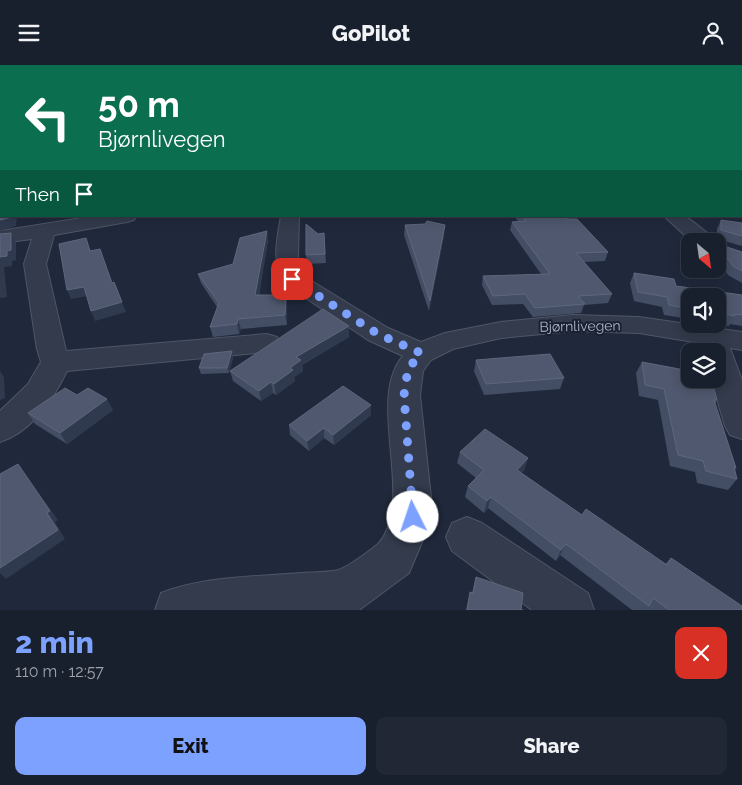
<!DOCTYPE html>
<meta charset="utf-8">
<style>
:root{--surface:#181f2d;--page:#212735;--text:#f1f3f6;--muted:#9fa2aa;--line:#363d49;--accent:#7da1ff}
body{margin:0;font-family:Raleway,sans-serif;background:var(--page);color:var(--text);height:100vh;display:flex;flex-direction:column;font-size:19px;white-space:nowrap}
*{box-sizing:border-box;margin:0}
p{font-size:16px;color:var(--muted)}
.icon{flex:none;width:28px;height:28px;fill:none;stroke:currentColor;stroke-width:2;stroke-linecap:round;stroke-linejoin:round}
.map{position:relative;height:545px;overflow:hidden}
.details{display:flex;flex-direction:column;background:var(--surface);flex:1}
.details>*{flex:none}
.top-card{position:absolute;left:0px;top:0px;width:742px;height:152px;box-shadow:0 2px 12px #0003,0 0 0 1px var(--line);background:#0b6e4f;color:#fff;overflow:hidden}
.needle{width:32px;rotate:151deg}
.fabs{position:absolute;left:681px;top:168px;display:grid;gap:10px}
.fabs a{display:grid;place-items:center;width:45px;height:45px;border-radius:10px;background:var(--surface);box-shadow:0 2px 12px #0003,0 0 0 1px var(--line);font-size:25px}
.pin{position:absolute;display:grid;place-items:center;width:42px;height:42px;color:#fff;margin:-21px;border-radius:10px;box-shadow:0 2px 8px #0006}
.me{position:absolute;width:55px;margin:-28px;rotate:356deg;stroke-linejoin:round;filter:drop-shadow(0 0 4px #0008)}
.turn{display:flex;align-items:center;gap:18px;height:105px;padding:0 15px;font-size:22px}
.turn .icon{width:65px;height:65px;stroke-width:2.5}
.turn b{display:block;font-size:35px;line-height:42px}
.then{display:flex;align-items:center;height:48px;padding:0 15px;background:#0003;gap:10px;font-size:19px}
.round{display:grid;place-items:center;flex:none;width:52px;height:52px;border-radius:10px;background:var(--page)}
.headline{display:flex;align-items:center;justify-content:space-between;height:85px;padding:0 15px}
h1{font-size:30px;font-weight:800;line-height:38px;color:var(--accent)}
.cta{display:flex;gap:10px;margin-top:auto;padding:10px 15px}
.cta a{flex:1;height:58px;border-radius:10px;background:var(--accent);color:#111;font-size:20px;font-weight:800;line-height:58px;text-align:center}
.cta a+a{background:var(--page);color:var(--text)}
header{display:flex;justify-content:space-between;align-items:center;height:65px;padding:0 15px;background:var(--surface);font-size:22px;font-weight:800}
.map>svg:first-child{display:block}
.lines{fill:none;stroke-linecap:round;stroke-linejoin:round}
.minor-casing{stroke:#4e5667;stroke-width:2}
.minor{fill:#333b4c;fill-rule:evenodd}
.wall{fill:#434d64}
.shaded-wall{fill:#303a4f}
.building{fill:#4f586e;stroke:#5e677c}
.route{stroke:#7da1ff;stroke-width:9;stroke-dasharray:0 16.2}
.labels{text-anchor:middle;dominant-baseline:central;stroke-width:4;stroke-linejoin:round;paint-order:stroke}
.street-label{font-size:14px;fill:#aeb6c8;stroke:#192031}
</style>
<header><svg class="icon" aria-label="menu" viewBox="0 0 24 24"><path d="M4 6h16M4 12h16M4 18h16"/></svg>GoPilot<svg class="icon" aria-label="person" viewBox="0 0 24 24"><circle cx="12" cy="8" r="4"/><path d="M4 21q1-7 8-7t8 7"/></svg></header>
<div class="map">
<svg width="742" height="545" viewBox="0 0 742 545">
<rect width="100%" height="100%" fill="#20293c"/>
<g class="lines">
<defs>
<path id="minor" d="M0 97 1 98V108L0 107Z
M741 97 742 98V108L741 107Z
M94 151H136L134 155 127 157 54 170 46 199 66 286 267 269 277 272 281 278 277 284 267 287 67 306C53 335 31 367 0 377V346L28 319 41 297 37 284 24 199 32 174 0 178V166Z
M281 151H299L298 192 302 210 388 263 421 277 445 268 501 257 573 250 639 252 742 267V285L730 283 742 315V374L730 370 725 361 711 314H718V286H703L700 278 639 268 573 266 501 273 453 284 431 295 423 306 420 330 433 451 409 508 359 545H155L161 528C204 511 254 512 300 508 312 507 326 508 338 505 345 504 374 483 379 478 416 434 365 335 403 291L368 275 285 219C271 198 277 174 281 151Z
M664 151C670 151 679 150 684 151 688 152 714 173 716 176H691Z
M467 452 482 458 588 528 594 545H532L452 486 446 472 452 458Z"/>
</defs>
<!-- minor casing -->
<use href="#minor" class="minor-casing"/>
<!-- minor -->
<use href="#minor" class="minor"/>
</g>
<!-- wall -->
<path class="wall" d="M514 151H565L608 187 605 196 584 197 612 229 608 238 584 240 581 248 533 252 523 239 492 240 482 220 483 211 541 209 510 165 512 157 518 156Z
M721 155 742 158V181L721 175V180L742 187V218L728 210 718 195 717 176 718 174 717 173V164Z
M405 160 444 170 429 246 404 170Z
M324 168 326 198 307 199 306 190 318 169Z
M268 175 259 230H286L287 240V260L241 264 239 269 213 272 210 262 217 242 201 218 198 209 233 199Z
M634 208 676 221 742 230V261L730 259 729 261 716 259H718V231H690V254L664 250 662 242 634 236 630 218Z
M349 261V272L302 300 303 306 294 312 295 316 276 330 273 328 261 336 233 316 230 306Z
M232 286 233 292 229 308 201 309 199 303Z
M476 295 564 313 560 324 484 330 474 306Z
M642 297 717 335 715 339 736 403 735 405 737 414 728 425 697 418 695 407 670 401 658 335 639 331 636 308Z
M77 330 113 345 67 379 35 359 28 348Z
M371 350 334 380 324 373 309 386 290 370 289 360Z
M460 387 528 393 524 405 521 408 582 450 665 499 671 493 742 545H632L560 490 556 496 488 443 484 448 465 432 468 421 476 413 457 398Z
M476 512 521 545H523H466L470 527 472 528Z"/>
<!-- shaded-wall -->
<path class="shaded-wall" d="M12 151H17L16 161 0 166V155Z
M445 160 444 170 429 246 430 236Z
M267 166 268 175 257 240 255 230Z
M11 168 16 178V195L12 196V201L4 202 7 232 0 233V192L7 186Z
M114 217 126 247 95 256 91 246Z
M84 222 88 231 71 234 67 225Z
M286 230 287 240V260L285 250Z
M238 254 241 264 239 269 237 259Z
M349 261V272L302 300 303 306 294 312 295 316 276 330 274 319 290 303 296 292Z
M232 286 233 292 229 308 227 303Z
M0 306 4 312 5 333 0 335Z
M271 317 273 328 261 336 259 326Z
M107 334 113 345 67 379 60 368Z
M371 340V350L334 380 333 370Z
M324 363V373L309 386 307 376Z
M528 393 524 405 514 416 517 405Z
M18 399 58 455 55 457 65 474 6 514 0 508V503L47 448Z
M491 432 488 443 484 448 487 436Z
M566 479 560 490 556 496 561 485Z"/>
<!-- building -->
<path class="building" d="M0 142H1V151H12V152L0 155Z
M522 151H565L568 154H577L608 187 576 188 612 229 578 231 585 239 535 243 525 229 493 231 483 211 550 209 512 157 526 156Z
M721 155 742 158V171L721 165Z
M427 156 445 160 430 236 405 160 425 159Z
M306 159 318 169 324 168 325 189 306 190Z
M267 166 255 230H286L285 250 238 254 237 259 210 262 219 238 198 209 233 199 240 173Z
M11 168V185L7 186V191L0 192V169Z
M720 169 721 180 742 187V206L733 201 720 183Z
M86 173 90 186 100 184 112 218 114 217 122 237 91 246 84 222 67 225 59 179Z
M634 208 674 214 676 221 742 230V250L734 249 735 251 718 248V231H690V244L669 240 667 232 638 227Z
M323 244 349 261 296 292 301 295 290 303 293 305 274 319 271 317 259 326 230 306Z
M232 286 227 303H199L204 289Z
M550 289 564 313 486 319 476 295Z
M642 297 690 306V314H711L717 335H714L736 403 734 402 737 414 706 406 703 396 678 390 664 324 645 320Z
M343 321 371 340 333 370 324 363 307 376 289 360Z
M65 323 77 330 88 323 107 334 60 368 28 348Z
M485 364 528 393 517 405 582 450 586 444 667 500 671 493 742 541V545H669L653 533 649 541 566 479 561 485 491 432 487 436 468 421 484 405 460 387Z
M18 399 50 446 47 448 58 465 0 503V409Z
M476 512 523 528 521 545H523H467L470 527 473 528Z"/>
<!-- sky -->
<linearGradient id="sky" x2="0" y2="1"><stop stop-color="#121721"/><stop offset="0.5" stop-color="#3c4961"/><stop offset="1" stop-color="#3c4961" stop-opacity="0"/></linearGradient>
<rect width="742" height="155" fill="url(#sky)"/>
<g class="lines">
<!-- route -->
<path class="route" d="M292 214 378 269 421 288 408 304 404 330 413 452"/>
</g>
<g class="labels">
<!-- street labels -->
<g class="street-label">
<text transform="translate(580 261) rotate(-1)">Bjørnlivegen</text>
</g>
</g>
</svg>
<div class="fabs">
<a><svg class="needle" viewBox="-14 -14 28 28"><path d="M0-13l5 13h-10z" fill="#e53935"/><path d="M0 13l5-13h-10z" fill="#9fa2aa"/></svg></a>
<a><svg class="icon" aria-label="sound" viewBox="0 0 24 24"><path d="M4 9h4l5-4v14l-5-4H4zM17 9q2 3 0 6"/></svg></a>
<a><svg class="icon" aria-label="layers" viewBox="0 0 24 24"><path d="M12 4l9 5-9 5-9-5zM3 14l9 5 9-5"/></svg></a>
</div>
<div class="pin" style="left:292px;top:214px;background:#d93025"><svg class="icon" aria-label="arrive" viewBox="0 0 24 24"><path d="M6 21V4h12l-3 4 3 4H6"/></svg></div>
<svg class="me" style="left:413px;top:452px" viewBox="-20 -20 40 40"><circle r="19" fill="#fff"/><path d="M0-13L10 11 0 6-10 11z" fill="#7da1ff"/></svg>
<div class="top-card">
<div class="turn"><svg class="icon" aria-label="left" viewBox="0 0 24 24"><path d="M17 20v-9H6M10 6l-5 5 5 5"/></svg><div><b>50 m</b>Bjørnlivegen</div></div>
<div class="then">Then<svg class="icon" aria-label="arrive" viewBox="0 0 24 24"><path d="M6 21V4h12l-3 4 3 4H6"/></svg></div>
</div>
</div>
<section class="details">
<div class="headline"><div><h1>2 min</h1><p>110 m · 12:57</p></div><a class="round" style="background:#d93025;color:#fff"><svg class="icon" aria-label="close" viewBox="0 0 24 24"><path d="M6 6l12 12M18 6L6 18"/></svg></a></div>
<div class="cta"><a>Exit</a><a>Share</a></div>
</section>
